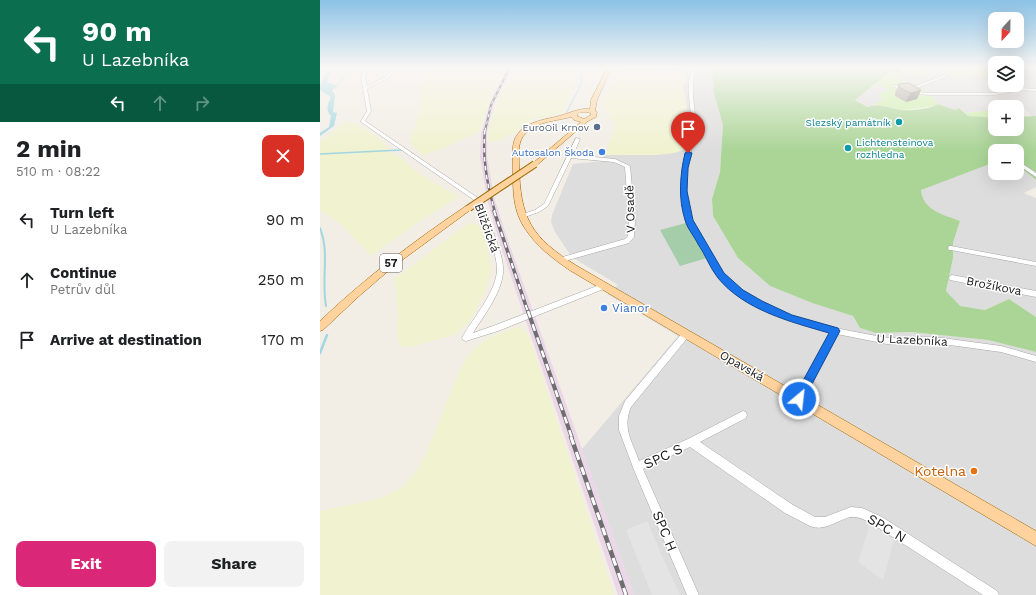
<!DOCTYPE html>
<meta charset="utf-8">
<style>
:root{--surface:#fff;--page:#f2f2f2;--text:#202124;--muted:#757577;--accent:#db2777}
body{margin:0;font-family:"Work Sans",sans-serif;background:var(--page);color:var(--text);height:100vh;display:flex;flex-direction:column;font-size:15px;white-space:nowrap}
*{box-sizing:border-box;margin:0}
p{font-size:13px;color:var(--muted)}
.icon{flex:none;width:22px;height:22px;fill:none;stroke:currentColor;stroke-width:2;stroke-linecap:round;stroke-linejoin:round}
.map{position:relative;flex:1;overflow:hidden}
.drawer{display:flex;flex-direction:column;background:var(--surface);width:320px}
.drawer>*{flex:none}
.banner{background:#0b6e4f;color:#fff;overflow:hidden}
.needle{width:26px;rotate:202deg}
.tools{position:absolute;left:668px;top:12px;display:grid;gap:8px}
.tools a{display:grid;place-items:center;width:36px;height:36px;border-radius:8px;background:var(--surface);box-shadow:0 4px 16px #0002;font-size:20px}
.pin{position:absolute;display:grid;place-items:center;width:34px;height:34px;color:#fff;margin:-41px -17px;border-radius:50% 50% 50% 0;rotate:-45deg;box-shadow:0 0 4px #0007}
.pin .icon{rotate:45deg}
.me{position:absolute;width:44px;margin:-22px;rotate:28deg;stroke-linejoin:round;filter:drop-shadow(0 0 3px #0008)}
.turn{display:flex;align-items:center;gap:14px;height:84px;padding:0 16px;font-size:18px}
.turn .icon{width:52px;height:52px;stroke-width:2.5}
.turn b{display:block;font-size:28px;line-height:34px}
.lanes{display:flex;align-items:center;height:38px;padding:0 16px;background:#0003;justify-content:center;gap:20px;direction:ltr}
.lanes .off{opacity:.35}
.round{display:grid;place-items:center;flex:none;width:42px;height:42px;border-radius:8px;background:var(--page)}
.headline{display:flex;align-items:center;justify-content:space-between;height:68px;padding:0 16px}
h1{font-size:24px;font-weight:700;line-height:30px}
.button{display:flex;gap:8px;margin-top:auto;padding:8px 16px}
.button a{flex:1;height:46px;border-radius:8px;background:var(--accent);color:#fff;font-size:16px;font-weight:700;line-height:46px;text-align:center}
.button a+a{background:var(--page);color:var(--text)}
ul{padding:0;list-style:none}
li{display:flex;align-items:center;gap:12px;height:60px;padding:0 16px}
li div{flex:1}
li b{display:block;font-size:15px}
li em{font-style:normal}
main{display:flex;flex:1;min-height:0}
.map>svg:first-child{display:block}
.residential{fill:#dedddd}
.industrial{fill:#ebd7e8}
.farmland{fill:#f0f2d0}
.grass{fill:#cdf0a8}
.forest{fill:#abd597}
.cemetery{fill:#a5cdaa}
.parking{fill:#e4e4e4}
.water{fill:#a2d6e3}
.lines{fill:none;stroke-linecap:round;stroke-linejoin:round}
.stream-far3{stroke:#a2d6e3;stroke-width:1}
.stream-far2{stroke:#a2d6e3;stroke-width:1.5}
.stream-far1{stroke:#a2d6e3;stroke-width:2}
.stream{stroke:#a2d6e3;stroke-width:2.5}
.minor-casing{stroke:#a7a7a7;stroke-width:1}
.major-casing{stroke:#9d6500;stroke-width:1}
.minor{fill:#fff;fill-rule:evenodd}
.major{fill:#ffd29e;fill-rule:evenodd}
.rail-far4-casing{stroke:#6e6e6e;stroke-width:2}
.rail-far3-casing{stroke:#6e6e6e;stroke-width:2.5}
.rail-far2-casing{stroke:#6e6e6e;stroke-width:3.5}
.rail-far1-casing{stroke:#6e6e6e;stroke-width:4}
.rail-casing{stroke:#6e6e6e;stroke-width:4.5}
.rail-far4{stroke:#fff;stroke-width:1;stroke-dasharray:3.5;stroke-linecap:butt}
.rail-far3{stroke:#fff;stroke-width:1.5;stroke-dasharray:4.5;stroke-linecap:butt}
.rail-far2{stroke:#fff;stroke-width:2;stroke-dasharray:5.5;stroke-linecap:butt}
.rail-far1{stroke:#fff;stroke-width:2.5;stroke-dasharray:7;stroke-linecap:butt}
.rail{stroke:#fff;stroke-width:3;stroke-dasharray:8;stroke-linecap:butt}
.major-bridge-casing{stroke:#9d6500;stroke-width:8;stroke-linecap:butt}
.major-bridge{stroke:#ffd29e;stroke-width:6}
.wall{fill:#aaa39c}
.shaded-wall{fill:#8b847f}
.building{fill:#c6bdb5;stroke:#8b847f}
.route{fill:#1a73e8;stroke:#114b97}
.culture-dot{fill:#0f9aa8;stroke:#fff;stroke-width:1.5}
.service-dot{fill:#5c6f8a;stroke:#fff;stroke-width:1.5}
.shop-dot{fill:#3f7fe0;stroke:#fff;stroke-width:1.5}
.food-dot{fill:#e8710a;stroke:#fff;stroke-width:1.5}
.labels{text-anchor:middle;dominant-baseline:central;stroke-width:3;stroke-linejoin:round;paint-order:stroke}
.far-culture-label{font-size:10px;fill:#0d838f;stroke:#fff;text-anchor:end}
.far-service-label{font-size:10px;fill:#4e5e75;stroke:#fff;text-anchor:end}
.far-shop-label{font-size:10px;fill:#366cbe;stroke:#fff;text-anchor:end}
.shield{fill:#fff;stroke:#636363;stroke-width:1}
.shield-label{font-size:11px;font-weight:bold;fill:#202020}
.street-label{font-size:12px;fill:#202020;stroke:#fff}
.shop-label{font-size:12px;fill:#366cbe;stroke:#fff;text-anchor:start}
.near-street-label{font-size:14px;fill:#202020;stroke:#fff}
.near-food-label{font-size:14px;fill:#c56008;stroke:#fff;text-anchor:end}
</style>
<main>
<section class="drawer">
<div class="banner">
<div class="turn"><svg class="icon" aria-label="left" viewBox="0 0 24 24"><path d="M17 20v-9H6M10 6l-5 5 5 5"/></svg><div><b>90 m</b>U Lazebníka</div></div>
<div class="lanes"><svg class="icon" aria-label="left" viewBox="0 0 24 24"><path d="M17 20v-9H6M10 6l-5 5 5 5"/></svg><svg class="icon off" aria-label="ahead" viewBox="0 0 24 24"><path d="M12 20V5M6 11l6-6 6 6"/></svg><svg class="icon off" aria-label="right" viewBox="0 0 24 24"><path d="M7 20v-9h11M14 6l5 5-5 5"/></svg></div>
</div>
<div class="headline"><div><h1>2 min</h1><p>510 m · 08:22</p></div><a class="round" style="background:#d93025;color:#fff"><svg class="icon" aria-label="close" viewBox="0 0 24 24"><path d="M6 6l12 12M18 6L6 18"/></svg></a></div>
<ul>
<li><svg class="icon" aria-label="left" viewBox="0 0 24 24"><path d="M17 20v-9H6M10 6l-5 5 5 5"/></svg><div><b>Turn left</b><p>U Lazebníka</p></div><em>90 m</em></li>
<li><svg class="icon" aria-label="ahead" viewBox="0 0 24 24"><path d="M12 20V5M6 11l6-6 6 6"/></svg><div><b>Continue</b><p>Petrův důl</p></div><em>250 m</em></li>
<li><svg class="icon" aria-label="arrive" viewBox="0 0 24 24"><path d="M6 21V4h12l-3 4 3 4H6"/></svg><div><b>Arrive at destination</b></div><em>170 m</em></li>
</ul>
<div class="button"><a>Exit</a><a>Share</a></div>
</section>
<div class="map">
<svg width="716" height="595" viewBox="0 0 716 595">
<rect width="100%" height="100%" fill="#f2eee6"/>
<!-- residential -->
<path class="residential" d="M287 67H395L392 77 394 85 393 90 403 125 400 172 392 199 393 216 418 258 450 286 492 303 533 316 540 328 556 333 591 332 668 340 716 352V595H314L262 449 358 336 287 294 298 285 255 259 249 253 235 232 231 222 232 215 253 164 283 161 285 155 354 153 367 135 369 121 363 88 367 76 362 72 298 69Z
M603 67H620L633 77 650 76 653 78H675V85H697V67H716V116L713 117 702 107H675V110L645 113 639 108 635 110 618 104 612 96 577 79 579 73 597 76V68Z
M555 85 568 88V90L558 96 564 99 549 107 535 99Z
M675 162V173H697V165L716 180V187L704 193 716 198V317L689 299 665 310 639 306 626 291 633 258V243L640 221 610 210 602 197 601 189Z"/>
<!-- industrial -->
<path class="industrial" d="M188 67H193L175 101 167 132V156L174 197 186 235 314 595H298L178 238 167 199 160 157 161 133 170 102Z"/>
<!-- farmland -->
<path class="farmland" d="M114 67 186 68 172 91 166 109 160 131 128 146 103 155 95 148 90 141 100 110 98 89 105 71Z
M202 67H257L252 89 243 112 222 118H215L186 138 176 141H168L169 126 181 94 185 86 198 74Z
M298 69 362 72 366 75 363 88 365 95 369 125 365 146 363 150 354 153 337 155H285L296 123 289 119 290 113 282 106Z
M25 122H33L53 134 68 147V151L79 156 95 171 139 197 103 219 51 256 21 224 0 210V142Z
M150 222 161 226 168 251 171 271 164 294 150 321 136 334 91 347 80 346 77 336 78 312 75 282 73 280Z
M196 327H201L209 336 294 595H0V511L58 499 81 488 97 470 106 454 135 381 146 359 155 348 170 337Z"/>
<!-- grass -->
<path class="grass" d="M582 67H603L597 68 605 73 597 76 579 73 577 79 601 87 612 96 618 104 616 106 582 110 554 104 564 99 558 96 568 89 555 85 570 72 579 69Z
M620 67H675V78H653L650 76 633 77Z
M675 110V118L648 116 645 113Z"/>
<!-- forest -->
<path class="forest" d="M395 67H582L579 73 570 72 535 100 548 107C559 102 570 109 582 110 589 111 613 109 618 104L635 110 639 108 648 116 675 118V129H697V117L716 116V180L697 165V151H675V162L601 190C603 211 623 214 640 221L633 243V258L626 291 640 306 665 310 689 299 716 317V352L668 340 591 332 556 333 540 328 533 316 492 303 450 286 418 258 393 216 392 199 400 172 403 125 393 90 394 85 392 77Z"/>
<!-- cemetery -->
<path class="cemetery" d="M366 223 387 258 360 266 340 230Z"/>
<!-- parking -->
<path class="parking" d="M327 521 343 558 360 595H332L306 530Z
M550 524 574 540 563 580 538 562Z"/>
<!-- water -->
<path class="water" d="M10 67H13L7 82 18 86 12 90 15 95 13 112 17 113 14 126 0 136V133L9 127 11 116C5 110 8 104 11 97L0 90V85Z"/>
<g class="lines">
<!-- stream-far3 -->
<path class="stream-far3" d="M15 87 27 74 29 67
M247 112 261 84 262 67
M243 122 242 127H248"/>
<!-- stream-far2 -->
<path class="stream-far2" d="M0 154 81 150"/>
<!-- stream-far1 -->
<path class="stream-far1" d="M0 228C10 253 1 279 6 306"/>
<!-- stream -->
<path class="stream" d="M0 353 7 335"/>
<defs>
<path id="minor" d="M44 67H48L45 77 47 87 66 76 75 67H79L68 78 47 89 51 111 45 121 158 198C165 209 170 221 174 234 178 246 184 260 183 273 181 294 164 315 153 333L173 326 282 284H286L287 286 286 288 178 331 146 341 143 340 142 338 143 336C154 317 176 292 177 270 177 258 172 246 168 234 164 223 160 211 154 200L41 122V121L47 111 41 77Z
M376 67H380L375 73 373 82V96L376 125 368 168 367 191 368 206 372 220 392 256 403 274 422 291 472 316 515 328 567 338 615 337 681 346 716 356V362L681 352 615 343 567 344 517 334 482 402 479 403 476 402 475 399 476 396 510 333 467 320 418 295 399 278 386 257 366 220 362 206 361 191 362 168 372 125 369 96V82L371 73Z
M625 75 628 76 596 88 593 87Z
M575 85 597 92 610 93H675L700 88 716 89V91L700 90 675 95H610L597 94 574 87V85Z
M256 138 260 139 253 155 295 159 310 166 315 220 314 237 309 243 241 262 238 260 239 258 305 239 308 236 309 220 305 167 294 162 251 158 228 206 219 212 202 218 199 216 200 215 215 210 224 204Z
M697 160 716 173V177L697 164Z
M629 246H631L716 262V266L631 250H629L628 248Z
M632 275 716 291V297L630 280 629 278 630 276Z
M366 331 369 332 370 334 369 336 311 407C302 428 312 441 319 461L368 439 423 411 426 412 427 415 426 418 380 442 473 505 495 517H505L531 507 542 508 562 517 677 591 679 595H663L554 525C547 521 539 516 530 517 517 520 505 532 490 526L465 513 370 447 323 469 379 595H367L314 470 299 430V416L305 401 363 332Z"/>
<path id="major" d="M288 67H292L277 100 275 111 277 112 276 117 268 121 217 165 212 164 261 122 254 120 251 117C236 121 218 121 206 133 197 141 199 154 199 164 200 219 211 237 257 266L716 531V546L251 271C233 259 216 246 204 227 192 208 193 187 193 165 193 155 191 144 197 135 205 123 221 120 235 117 245 115 261 107 270 109L271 100ZM266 112 271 113V115L264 119 257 116 258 113Z
M146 206H152L153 208 74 266 38 297 3 330 0 331V321C45 278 94 241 146 206Z"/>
</defs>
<!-- minor casing -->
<use href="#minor" class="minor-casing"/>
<!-- major casing -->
<use href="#major" class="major-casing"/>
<!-- minor -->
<use href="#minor" class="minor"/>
<!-- major -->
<use href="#major" class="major"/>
<defs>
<path id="rail-far4" d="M165 131 171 105 190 67"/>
<path id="rail-far3" d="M165 130C162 158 167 185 175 212"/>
<path id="rail-far2" d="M174 211 208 312"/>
<path id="rail-far1" d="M208 311 252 438"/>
<path id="rail" d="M251 437 306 595"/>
</defs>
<!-- rail-far4 casing -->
<use href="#rail-far4" class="rail-far4-casing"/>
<!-- rail-far3 casing -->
<use href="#rail-far3" class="rail-far3-casing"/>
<!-- rail-far2 casing -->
<use href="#rail-far2" class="rail-far2-casing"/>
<!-- rail-far1 casing -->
<use href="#rail-far1" class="rail-far1-casing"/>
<!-- rail casing -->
<use href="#rail" class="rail-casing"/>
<!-- rail-far4 -->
<use href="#rail-far4" class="rail-far4"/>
<!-- rail-far3 -->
<use href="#rail-far3" class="rail-far3"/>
<!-- rail-far2 -->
<use href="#rail-far2" class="rail-far2"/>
<!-- rail-far1 -->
<use href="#rail-far1" class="rail-far1"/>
<!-- rail -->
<use href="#rail" class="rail"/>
<defs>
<path id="major-bridge" d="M149 208 215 164"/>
</defs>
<!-- major-bridge casing -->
<use href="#major-bridge" class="major-bridge-casing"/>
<!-- major-bridge -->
<use href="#major-bridge" class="major-bridge"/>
</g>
<!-- wall -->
<path class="wall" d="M579 84 601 90 597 99 586 102 575 96V93Z"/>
<!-- shaded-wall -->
<path class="shaded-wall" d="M601 90 597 99 586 102 590 93Z"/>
<!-- building -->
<path class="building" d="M589 83 601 90 590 93 579 87V84Z"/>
<!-- sky -->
<linearGradient id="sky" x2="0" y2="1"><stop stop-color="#8cc2e6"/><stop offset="0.45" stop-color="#f9f7f4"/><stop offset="1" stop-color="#f9f7f4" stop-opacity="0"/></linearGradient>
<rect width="716" height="150" fill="url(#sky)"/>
<!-- route -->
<path class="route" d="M368 151 372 153 368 168 367 191 373 220 404 273 423 290 442 301 472 315 518 328 520 331 482 403 479 404 475 403 473 399 509 333C471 322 424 310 398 278 390 268 385 254 378 244 374 236 367 228 365 220 358 198 360 175 365 153Z"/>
<!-- markers -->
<g class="culture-dot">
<circle cx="579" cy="122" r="4"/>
<circle cx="528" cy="148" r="4"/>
</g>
<circle class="service-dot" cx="277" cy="127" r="4"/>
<g class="shop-dot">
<circle cx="282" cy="152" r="4"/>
<circle cx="284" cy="308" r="4"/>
</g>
<circle class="food-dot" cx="654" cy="471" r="4"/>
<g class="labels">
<!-- far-culture labels -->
<g class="far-culture-label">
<text x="571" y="122">Slezský památník</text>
<text x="536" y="142" text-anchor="start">Lichtensteinova<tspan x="536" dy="12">rozhledna</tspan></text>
</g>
<!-- far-service labels -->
<g class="far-service-label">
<text x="269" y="127">EuroOil Krnov</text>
</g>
<!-- far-shop labels -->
<g class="far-shop-label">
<text x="274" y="152">Autosalon Škoda</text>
</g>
<!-- shield labels -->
<rect class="shield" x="60" y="254" width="22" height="18" rx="3"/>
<g class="shield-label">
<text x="71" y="263">57</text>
</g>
<!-- street labels -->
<g class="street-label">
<text transform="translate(310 209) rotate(-92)">V Osadě</text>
<text transform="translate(167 228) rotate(70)">Bližčická</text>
<text transform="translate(674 286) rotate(11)">Brožíkova</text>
<text transform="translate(592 340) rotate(3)">U Lazebníka</text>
<text transform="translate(422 366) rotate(30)">Opavská</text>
</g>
<!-- shop labels -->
<g class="shop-label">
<text x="292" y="308">Vianor</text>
</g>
<!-- near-street labels -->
<g class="near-street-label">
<text transform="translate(343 456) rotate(-25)">SPC S</text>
<text transform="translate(567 528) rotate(31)">SPC N</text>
<text transform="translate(345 531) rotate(67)">SPC H</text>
</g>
<!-- near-food labels -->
<g class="near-food-label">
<text x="646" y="471">Kotelna</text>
</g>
</g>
</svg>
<div class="tools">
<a><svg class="needle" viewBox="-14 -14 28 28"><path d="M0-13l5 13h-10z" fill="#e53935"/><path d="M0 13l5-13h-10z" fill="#757577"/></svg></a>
<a><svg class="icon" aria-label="layers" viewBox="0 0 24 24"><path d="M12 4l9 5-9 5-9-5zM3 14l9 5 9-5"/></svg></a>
<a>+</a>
<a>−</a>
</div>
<div class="pin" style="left:368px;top:153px;background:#d93025"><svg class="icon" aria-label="arrive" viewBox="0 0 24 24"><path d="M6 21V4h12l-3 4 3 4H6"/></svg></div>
<svg class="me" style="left:479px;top:399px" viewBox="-20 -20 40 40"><circle r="17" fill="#1a73e8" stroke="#fff" stroke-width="3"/><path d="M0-11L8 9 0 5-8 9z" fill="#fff"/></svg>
</div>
</main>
